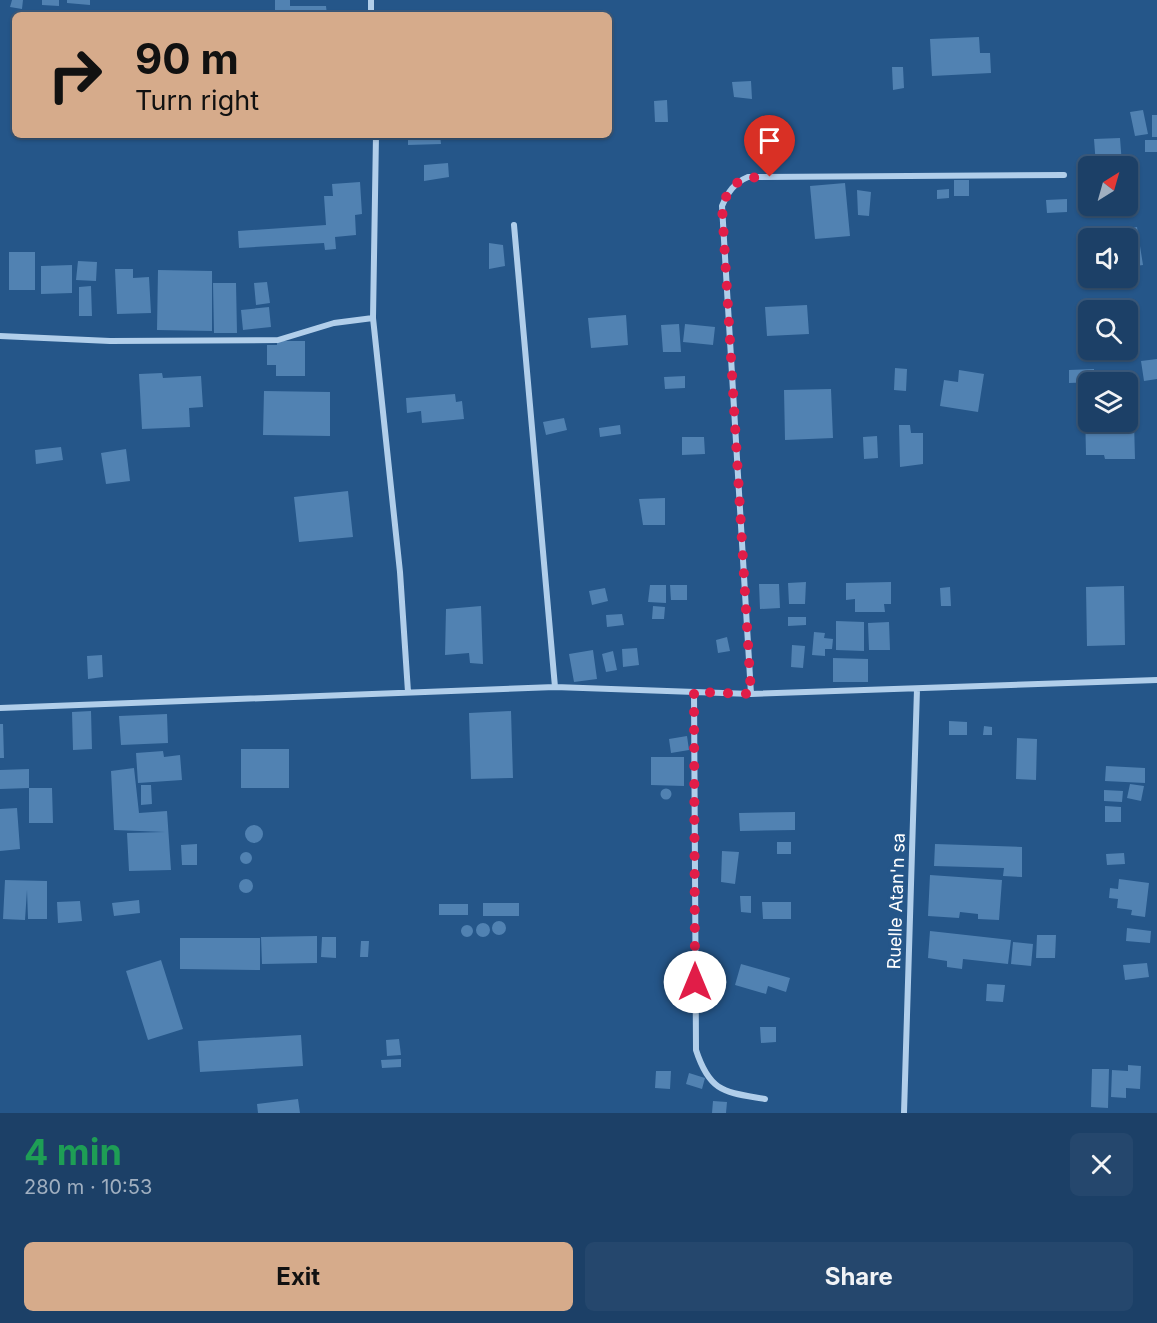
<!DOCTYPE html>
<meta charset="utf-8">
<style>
:root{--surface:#1c4067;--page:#25476d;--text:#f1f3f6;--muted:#a0afc0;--line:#3a597b;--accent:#d6ab8b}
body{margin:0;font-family:Inter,sans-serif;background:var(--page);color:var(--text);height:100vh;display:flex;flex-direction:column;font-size:22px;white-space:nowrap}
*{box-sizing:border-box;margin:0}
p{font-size:20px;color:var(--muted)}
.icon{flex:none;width:33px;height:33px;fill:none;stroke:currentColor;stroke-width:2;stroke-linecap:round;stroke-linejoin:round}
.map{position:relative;height:1113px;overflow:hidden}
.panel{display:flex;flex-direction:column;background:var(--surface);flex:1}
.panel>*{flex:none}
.guide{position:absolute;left:12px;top:12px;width:600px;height:126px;border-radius:9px;box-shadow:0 2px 4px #0004,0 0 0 2px var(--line);background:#d6ab8b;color:#111;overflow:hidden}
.needle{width:39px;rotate:37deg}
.buttons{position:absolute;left:1078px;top:156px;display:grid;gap:12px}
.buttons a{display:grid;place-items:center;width:60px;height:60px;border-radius:9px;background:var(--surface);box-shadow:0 2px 4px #0004,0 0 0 2px var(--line);font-size:30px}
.pin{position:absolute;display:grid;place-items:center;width:51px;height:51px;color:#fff;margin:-62px -26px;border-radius:50% 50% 50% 0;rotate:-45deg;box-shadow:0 0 6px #0007}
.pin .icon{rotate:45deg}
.me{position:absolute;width:66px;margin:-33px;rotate:0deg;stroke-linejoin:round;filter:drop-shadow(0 0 4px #0008)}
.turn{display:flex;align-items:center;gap:21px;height:126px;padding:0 24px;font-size:27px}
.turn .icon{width:78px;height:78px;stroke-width:2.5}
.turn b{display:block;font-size:42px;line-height:51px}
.round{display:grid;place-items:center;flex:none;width:63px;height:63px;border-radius:9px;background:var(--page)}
.summary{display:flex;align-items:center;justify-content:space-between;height:102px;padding:0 24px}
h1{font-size:36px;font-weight:700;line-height:45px;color:#1e9e55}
.primary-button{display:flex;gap:12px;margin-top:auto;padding:12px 24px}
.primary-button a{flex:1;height:69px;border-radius:9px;background:var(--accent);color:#111;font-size:24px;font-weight:700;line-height:69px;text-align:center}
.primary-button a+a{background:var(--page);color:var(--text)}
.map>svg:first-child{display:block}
.building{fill:#5182b2}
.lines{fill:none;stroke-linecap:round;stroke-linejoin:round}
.street{stroke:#b1ceea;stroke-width:6}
.route{stroke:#e11d48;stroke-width:10;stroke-dasharray:0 18}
.labels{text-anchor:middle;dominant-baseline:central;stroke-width:6;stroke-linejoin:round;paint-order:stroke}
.street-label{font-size:18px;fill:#fff;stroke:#255689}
</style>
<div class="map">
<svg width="1157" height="1113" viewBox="0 0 1157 1113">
<rect width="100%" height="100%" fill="#255689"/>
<!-- building -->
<path class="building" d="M12 0H23L22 9 10 7Z
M42 0H59V6L42 5Z
M67 0H90V5L67 3Z
M275 0H290V6H326L327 15 275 13Z
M979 37 980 53H990L991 73 932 76 930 39Z
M892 67H903L904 88 893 90Z
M751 81 752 99 734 97 732 82Z
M667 100 668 122H655L654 101Z
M1143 110 1148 134 1135 136 1130 112Z
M1152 115H1157V137H1152Z
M408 135H440L441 144 408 145Z
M1120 138 1122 164 1096 166 1094 139Z
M1145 140H1157V152H1145Z
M448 163 449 177 424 181V165Z
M1128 179H1132L1131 192H1128Z
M954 180H969V196H954Z
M360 182 362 214 355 215 356 235 335 237 336 249 325 250 324 243 239 248 238 231 326 225 324 196H333L332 184Z
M845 183 850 236 815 239 810 186Z
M949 189V198L937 199V190Z
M857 190 871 192 869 216 858 215Z
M1067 199V212L1047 213 1046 200Z
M1137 227 1143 265 1128 267V238H1089L1088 246 1086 236Z
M489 243 503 245 505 266 489 269Z
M9 252H35V290H9Z
M78 261 97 262 96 281 76 280Z
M72 265V293L41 294V266Z
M115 269H133V278L149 277 151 313 117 314Z
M158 270 212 271V331L157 330Z
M267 282 270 303 256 305 254 283Z
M213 283H236L237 333H214Z
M91 286 92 316H79V287Z
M807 305 809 334 767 336 765 307Z
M269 307 271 327 243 330 241 310Z
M626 315 628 345 591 348 588 318Z
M679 324 681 352H663L661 325Z
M685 324 715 327 713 345 683 342Z
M277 341H305V376H276V365H267V345H277Z
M1157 359V379L1144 381 1141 361Z
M895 368 907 369 906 391 894 390Z
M1094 369V382L1069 383V370Z
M959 370 984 374 978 412 940 406 944 380 958 382Z
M162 373 163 378 201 376 203 407 189 408 190 427 142 429 139 374Z
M685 376V388L665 389 664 377Z
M831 389 833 438 785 440 784 390Z
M264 391 330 392V436L263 435Z
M455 394 456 402 462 401 464 419 422 423 421 411 407 413 406 398Z
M1085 409H1089V422H1134L1135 459H1105L1104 455H1086Z
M564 418 567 430 546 435 543 422Z
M620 425 621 434 600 437 599 428Z
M899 425H910L911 433H923V464L900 467Z
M877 436 878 458 864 459 863 437Z
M682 437H704L705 454 682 455Z
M61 447 63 460 36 464 35 450Z
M126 449 130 481 106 484 101 453Z
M348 491 353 537 299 542 294 497Z
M665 498V525H643L639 499Z
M806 582 805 604H789L788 583Z
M891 582V604H884L885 612H855V599L846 600V583Z
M759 584H779L780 608 760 609Z
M650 585H666V603L648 602Z
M670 585H687V600H671Z
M1124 586 1125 645 1087 646 1086 587Z
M950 587 951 606H941L940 588Z
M605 588 608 601 592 605 589 591Z
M481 606 483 664 470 663 469 653 445 655 446 609Z
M653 606 665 607 664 619H652Z
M622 614 624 625 607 627 606 615Z
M788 617H806V625L788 626Z
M836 621 864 622V651L836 650Z
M889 622 890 650H869L868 623Z
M814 632 825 633 824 638 833 639 832 649H825V656L812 655Z
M727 637 730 651 718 653 716 640Z
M792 645 805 646 803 668 791 667Z
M637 648 639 665 623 667 622 649Z
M593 650 597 679 574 682 569 654Z
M613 651 617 670 606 672 602 654Z
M102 655 103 677 88 679 87 656Z
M833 658 868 659V682H833Z
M91 711 92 749 73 750 72 712Z
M511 711 513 778 471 779 469 713Z
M167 714 168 743 121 745 119 716Z
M949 721 967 722V735H949Z
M0 724H3L4 758H0Z
M984 726 992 727V735H983Z
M687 736 689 750 671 753 669 739Z
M1017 738 1037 739 1036 780 1016 779Z
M241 749H289V788H241Z
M163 751 164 757 180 755 182 780 138 783 136 753Z
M651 757H684V786L651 785Z
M1106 766 1145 768V783L1105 781Z
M134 768 139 813 167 811 171 870 129 871 127 833 165 832 114 830 111 771Z
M29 769V788L0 789V770Z
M1130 784 1144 786 1141 801 1127 798Z
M141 785H151L152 804 141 805Z
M29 788H52L53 823H29Z
M660.5 794a5.5 5.5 0 1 1 11 0a5.5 5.5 0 1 1-11 0Z
M1104 790 1123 791 1122 802 1104 801Z
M1105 806 1121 807V822H1105Z
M17 808 20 849 0 851V809Z
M795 812V830L740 831 739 813Z
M245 834a9 9 0 1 1 18 0a9 9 0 1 1-18 0Z
M777 842H791V854H777Z
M197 844V865H182L181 845Z
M935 844 1022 847V877L1003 876 1004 868 934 866Z
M722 851 739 852 735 884 721 882Z
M240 858a6 6 0 1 1 12 0a6 6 0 1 1-12 0Z
M1124 853 1125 864 1107 865 1106 854Z
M930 875 1002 880 999 920 978 919V914L960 912 959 918 928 916Z
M1119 879 1149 883 1145 917 1131 915 1132 910 1117 908 1118 899 1109 898 1110 888 1118 889Z
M239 886a7 7 0 1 1 14 0a7 7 0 1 1-14 0Z
M5 880 47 881V919H28L27 890 25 920 3 919Z
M740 896H751V913L741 912Z
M139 900 140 913 114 916 112 903Z
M80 901 82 921 58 923 57 902Z
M762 902H791V919H763Z
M483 903H519V916H483Z
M439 904H468V915H439Z
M492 928a7 7 0 1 1 14 0a7 7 0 1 1-14 0Z
M476 930a7 7 0 1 1 14 0a7 7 0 1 1-14 0Z
M461 931a6 6 0 1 1 12 0a6 6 0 1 1-12 0Z
M1127 928 1151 931 1150 943 1126 941Z
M930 931 1011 940 1008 964 963 959 962 969 947 967V961L928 958Z
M1037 935H1056L1055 958H1036Z
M317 936V963L262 964 261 937Z
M322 937H336V958L321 957Z
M180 938H260V970L180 969Z
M361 941H369L368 957H360Z
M1013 942 1033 944 1031 966 1011 964Z
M161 960 183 1029 148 1040 126 971Z
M1147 963 1149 977 1125 980 1123 965Z
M741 964 790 978 786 992 768 986 766 994 735 985Z
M987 984 1005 985 1003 1002 986 1001Z
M760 1027H776V1042L761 1043Z
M301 1035 303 1066 200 1072 198 1041Z
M399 1039 401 1055 387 1056 386 1040Z
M401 1059V1067L382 1068 381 1060Z
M1128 1065 1141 1066 1140 1089 1126 1088V1098L1111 1097 1112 1070 1128 1071Z
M1092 1069H1109L1108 1108 1091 1107Z
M656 1071H671L670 1089 655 1088Z
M689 1073 705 1078 702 1089 686 1084Z
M298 1099 300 1113H258L257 1104Z
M713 1101 727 1102 726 1113H712Z"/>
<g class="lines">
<!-- street -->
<path class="street" d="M371 0V15
M376 135 373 318 400 572 408 692
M514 225 555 687
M0 336 110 341 278 340 334 323 373 318
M694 692 696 1050C710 1093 725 1092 765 1099
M751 694 722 206C728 192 734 183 748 177L1064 175
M0 708 555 687 751 694 1157 680
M904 1113 917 689"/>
</g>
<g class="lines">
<!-- route -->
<path class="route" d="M695 982 694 692 751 694 722 206C733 179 742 177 770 177"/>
</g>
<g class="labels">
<!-- street labels -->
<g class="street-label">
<text transform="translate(896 901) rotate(-88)">Ruelle Atan'n sa</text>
</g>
</g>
</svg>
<div class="buttons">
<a><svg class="needle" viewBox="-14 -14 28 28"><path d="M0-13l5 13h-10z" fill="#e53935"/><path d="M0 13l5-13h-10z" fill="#a0afc0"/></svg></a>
<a><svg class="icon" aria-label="sound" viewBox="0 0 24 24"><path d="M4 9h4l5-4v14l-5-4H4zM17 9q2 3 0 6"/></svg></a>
<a><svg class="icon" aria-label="search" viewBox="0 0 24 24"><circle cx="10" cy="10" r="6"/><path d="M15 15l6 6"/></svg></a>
<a><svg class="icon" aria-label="layers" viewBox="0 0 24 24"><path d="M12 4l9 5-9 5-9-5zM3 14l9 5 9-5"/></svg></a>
</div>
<div class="pin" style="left:770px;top:177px;background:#d93025"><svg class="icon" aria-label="arrive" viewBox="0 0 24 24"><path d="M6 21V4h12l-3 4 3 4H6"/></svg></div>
<svg class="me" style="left:695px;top:982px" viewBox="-20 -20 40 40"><circle r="19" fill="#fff"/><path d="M0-13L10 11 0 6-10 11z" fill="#e11d48"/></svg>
<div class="guide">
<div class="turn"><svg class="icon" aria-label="right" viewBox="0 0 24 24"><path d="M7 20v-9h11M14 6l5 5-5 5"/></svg><div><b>90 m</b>Turn right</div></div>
</div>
</div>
<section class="panel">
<div class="summary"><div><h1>4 min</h1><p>280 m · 10:53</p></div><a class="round"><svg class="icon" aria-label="close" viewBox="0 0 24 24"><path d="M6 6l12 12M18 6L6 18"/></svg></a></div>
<div class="primary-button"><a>Exit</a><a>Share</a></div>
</section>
